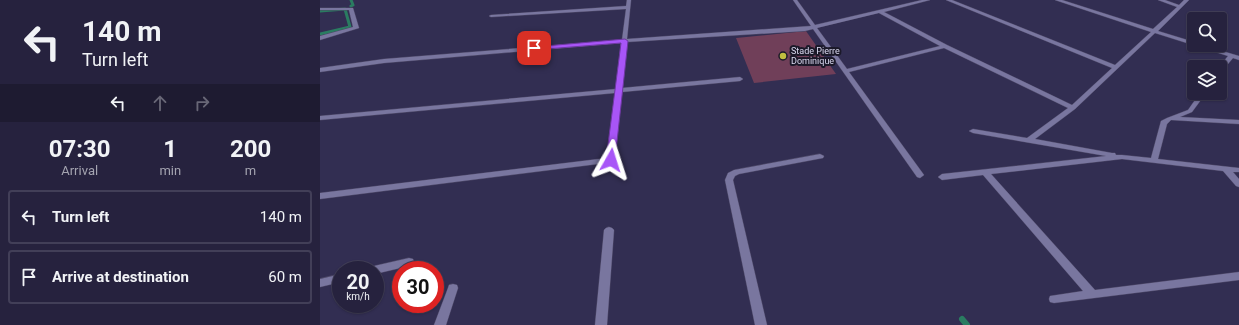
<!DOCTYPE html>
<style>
:root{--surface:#26223e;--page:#322f49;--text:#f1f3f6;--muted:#a4a4b0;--line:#423f58}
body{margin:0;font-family:Roboto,sans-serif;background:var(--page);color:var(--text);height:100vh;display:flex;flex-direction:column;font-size:15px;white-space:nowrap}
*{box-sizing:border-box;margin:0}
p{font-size:13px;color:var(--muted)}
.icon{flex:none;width:22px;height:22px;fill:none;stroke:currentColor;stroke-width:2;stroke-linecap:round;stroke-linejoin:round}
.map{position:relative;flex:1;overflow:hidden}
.side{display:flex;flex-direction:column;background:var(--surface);width:320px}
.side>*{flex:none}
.hud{background:#26223e;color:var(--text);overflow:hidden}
.fabs{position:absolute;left:867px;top:12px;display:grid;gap:8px}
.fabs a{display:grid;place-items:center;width:40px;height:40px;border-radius:4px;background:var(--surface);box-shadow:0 1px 3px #0004,0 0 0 1px var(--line);font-size:20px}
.speed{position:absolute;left:12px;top:261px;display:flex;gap:8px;font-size:20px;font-weight:700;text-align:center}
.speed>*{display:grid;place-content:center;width:52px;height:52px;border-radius:50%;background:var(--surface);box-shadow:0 1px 3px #0004,0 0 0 1px var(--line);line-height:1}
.speed small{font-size:10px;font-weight:400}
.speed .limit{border:6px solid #d22;background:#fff;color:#111}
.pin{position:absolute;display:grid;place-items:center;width:34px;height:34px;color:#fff;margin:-17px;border-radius:8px;box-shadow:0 2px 6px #0006}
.me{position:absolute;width:44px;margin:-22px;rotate:6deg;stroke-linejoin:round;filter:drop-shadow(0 0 3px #0008)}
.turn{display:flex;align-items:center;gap:14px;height:84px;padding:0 16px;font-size:18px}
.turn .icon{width:52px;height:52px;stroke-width:2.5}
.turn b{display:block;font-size:28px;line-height:34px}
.lanes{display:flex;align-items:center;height:38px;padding:0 16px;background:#0003;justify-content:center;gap:20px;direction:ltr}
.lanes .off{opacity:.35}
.eta{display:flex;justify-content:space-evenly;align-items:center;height:68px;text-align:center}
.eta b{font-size:24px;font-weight:700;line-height:28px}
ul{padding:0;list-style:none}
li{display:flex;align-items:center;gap:12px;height:54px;margin:0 8px 6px;padding:0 8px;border:2px solid var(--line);border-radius:4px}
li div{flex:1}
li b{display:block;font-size:15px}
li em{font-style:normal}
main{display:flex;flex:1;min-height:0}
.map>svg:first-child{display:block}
.green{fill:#703f59}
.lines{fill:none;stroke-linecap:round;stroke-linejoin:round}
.stream-far1{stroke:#2a7c61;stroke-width:3}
.stream{stroke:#2a7c61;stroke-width:6}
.street-casing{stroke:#4d4867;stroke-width:1}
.street{fill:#79769f;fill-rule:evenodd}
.route{fill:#a855f7;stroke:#6d37a1}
.poi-dot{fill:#c1bd40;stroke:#1b1929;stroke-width:1.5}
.labels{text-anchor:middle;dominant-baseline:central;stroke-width:4;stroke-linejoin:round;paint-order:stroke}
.far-poi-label{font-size:9px;fill:#dad9f0;stroke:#1b1929;text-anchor:start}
</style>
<main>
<section class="side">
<div class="hud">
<div class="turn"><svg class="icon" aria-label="left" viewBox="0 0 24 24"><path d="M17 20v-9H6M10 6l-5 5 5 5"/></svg><div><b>140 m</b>Turn left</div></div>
<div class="lanes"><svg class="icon" aria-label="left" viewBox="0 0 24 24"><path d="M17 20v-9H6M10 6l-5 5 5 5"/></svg><svg class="icon off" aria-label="ahead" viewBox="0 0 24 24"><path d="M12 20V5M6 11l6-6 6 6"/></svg><svg class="icon off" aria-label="right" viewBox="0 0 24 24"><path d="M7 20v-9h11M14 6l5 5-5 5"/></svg></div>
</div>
<div class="eta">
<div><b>07:30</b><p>Arrival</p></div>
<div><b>1</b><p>min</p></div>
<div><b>200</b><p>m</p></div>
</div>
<ul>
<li><svg class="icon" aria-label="left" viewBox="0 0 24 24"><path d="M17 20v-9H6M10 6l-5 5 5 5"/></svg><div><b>Turn left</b></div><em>140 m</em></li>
<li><svg class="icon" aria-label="arrive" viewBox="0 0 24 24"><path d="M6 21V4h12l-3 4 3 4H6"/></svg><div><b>Arrive at destination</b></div><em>60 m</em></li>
</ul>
</section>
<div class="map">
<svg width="919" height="325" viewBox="0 0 919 325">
<rect width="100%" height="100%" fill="#322e52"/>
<!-- green -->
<path class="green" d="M486 31 516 74 434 83 416 38Z"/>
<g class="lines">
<!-- stream-far1 -->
<path class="stream-far1" d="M31 0 33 5 31 6
M0 11 25 9 30 27 0 34"/>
<!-- stream -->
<path class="stream" d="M642 319 647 325"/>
<defs>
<path id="street" d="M307 0H311L307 39 491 26 473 0H477L495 25 602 0H610L564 12 627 45 752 105 792 68 626 0H632L795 65 831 32 735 0H742L833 29 857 7 838 0H845L859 5 864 0H869L838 31 874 42V45H882L919 56V60L913 58 902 71 900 72 899 67 908 56 835 33 755 109 715 139 792 153H795L796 155H802L831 158 841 121 847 118 868 110 880 93H886L872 112 860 117 919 120V124L851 120 847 124 838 159 919 168V172H913L919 179V187L916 186 903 171 802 159 671 174 775 290 919 272V280L734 303 730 302 729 299 730 296 763 291 663 175 622 180 618 177 622 174 786 156 653 133 649 131 653 129 707 138 748 108 624 48 529 72 604 175 600 178 597 177 493 29 485 31 307 42 302 88 420 77 423 79 420 81 302 92 294 162 0 199V193L287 158 295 93 0 120V116L296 89 301 43 64 63 0 72V68L64 59 302 40 306 9 171 17 169 16 171 15 306 6ZM559 13 620 46 527 69 497 28Z
M0 8H33L39 28 0 40V36L33 27 29 10H0Z
M500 154 504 156 503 158 419 174 415 176 413 180 447 325H435L405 180 408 173 414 170Z
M289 227 292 228 294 230 287 325H275L284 230 286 228Z
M89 258 93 259 94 262 93 265 55 274V270H49L50 267 54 266Z
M21 274V282L0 287V279Z
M133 284 137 285 138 288 126 325H114L128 288 129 285Z"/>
</defs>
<!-- street casing -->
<use href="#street" class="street-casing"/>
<!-- street -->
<use href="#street" class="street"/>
</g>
<!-- route -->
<path class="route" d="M305 39 308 41 295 160 291 163 286 160 301 43 214 50 211 48 214 47Z"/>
<!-- markers -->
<circle class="poi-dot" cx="463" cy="56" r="4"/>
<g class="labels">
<!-- far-poi labels -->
<g class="far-poi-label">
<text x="471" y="51">Stade Pierre<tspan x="471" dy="10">Dominique</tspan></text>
</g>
</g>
</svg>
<div class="fabs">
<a><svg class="icon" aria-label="search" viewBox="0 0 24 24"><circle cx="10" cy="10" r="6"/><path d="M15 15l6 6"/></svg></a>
<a><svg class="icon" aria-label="layers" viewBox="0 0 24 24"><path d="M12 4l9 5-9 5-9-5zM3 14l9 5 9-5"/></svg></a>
</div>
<div class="speed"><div>20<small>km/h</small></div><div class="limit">30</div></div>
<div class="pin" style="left:214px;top:48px;background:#d93025"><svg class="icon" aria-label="arrive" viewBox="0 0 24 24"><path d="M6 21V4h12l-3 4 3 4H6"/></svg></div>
<svg class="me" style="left:291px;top:160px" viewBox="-20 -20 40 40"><path d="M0-17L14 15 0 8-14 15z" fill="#a855f7" stroke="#fff" stroke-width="4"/></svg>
</div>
</main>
